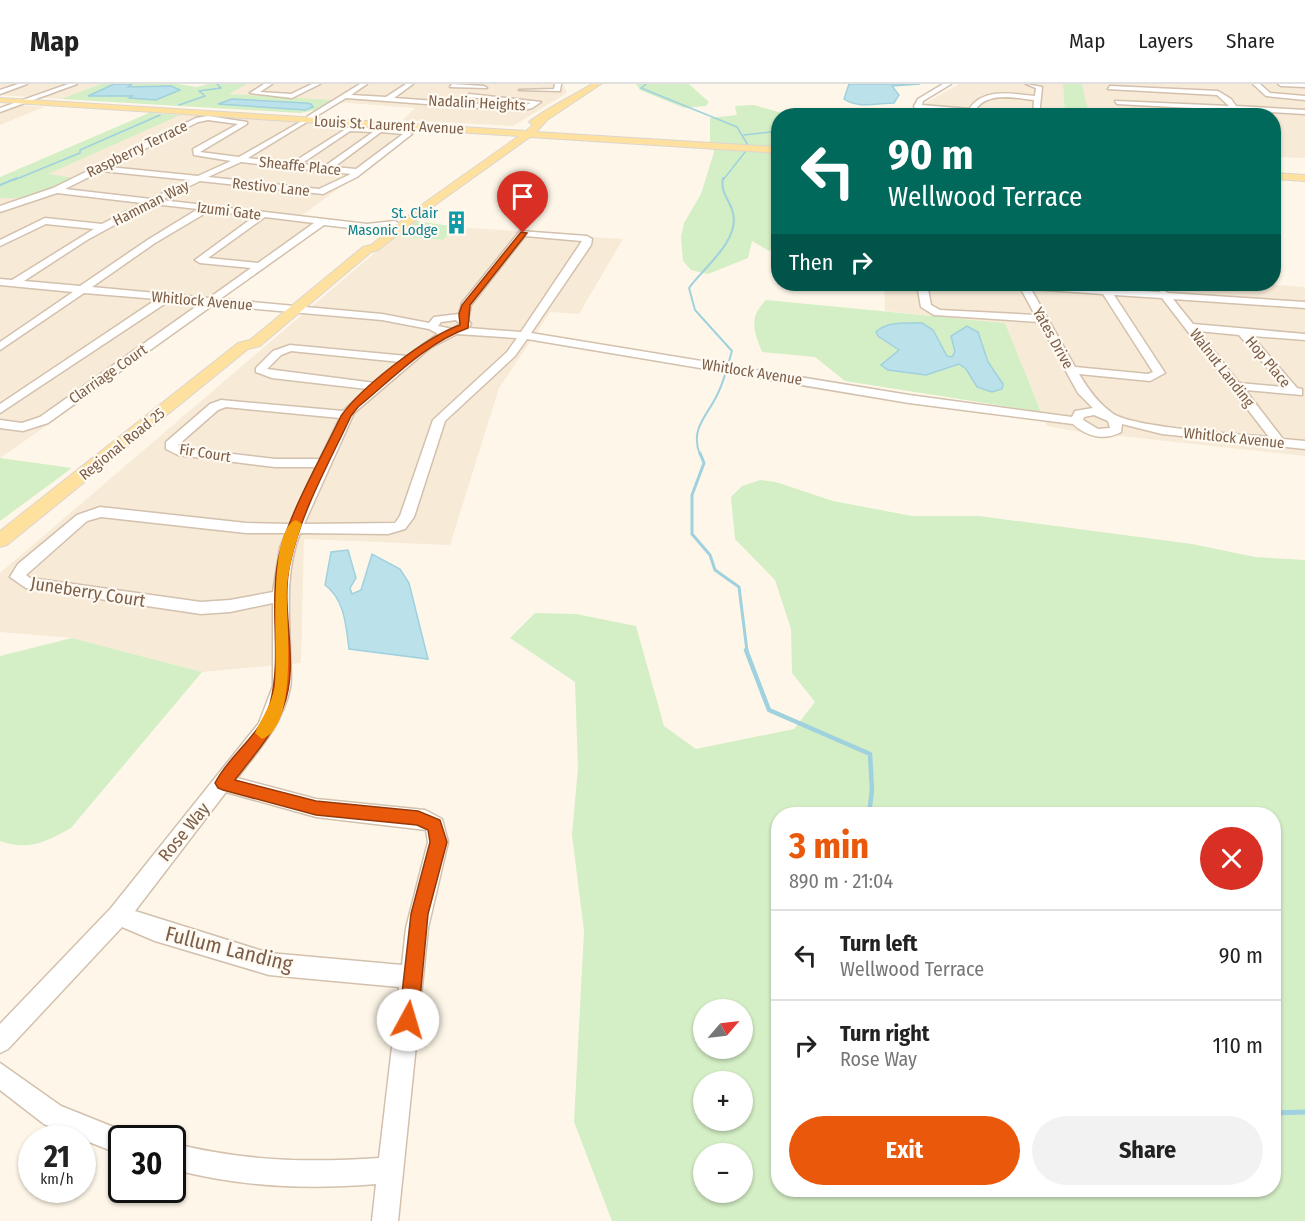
<!DOCTYPE html>
<meta charset="utf-8">
<style>
:root{--surface:#fff;--page:#f2f2f2;--text:#222;--muted:#767676;--line:#e0e0e0;--accent:#ea580c}
body{margin:0;font-family:"Fira Sans Condensed",sans-serif;background:var(--page);color:var(--text);height:100vh;display:flex;flex-direction:column;font-size:22px;white-space:nowrap}
*{box-sizing:border-box;margin:0}
p{font-size:20px;color:var(--muted)}
.icon{flex:none;width:33px;height:33px;fill:none;stroke:currentColor;stroke-width:2;stroke-linecap:round;stroke-linejoin:round}
.map{position:relative;flex:1;overflow:hidden}
.panel{position:absolute;left:771px;top:723px;width:510px;height:390px;display:flex;flex-direction:column;background:var(--surface);border-radius:24px;box-shadow:0 2px 4px #0004}
.panel>*{flex:none}
.banner{position:absolute;left:771px;top:24px;width:510px;height:183px;border-radius:24px;box-shadow:0 2px 4px #0004;background:#00695c;color:#fff;overflow:hidden}
.needle{width:39px;rotate:62deg}
.buttons{position:absolute;left:693px;top:915px;display:grid;gap:12px}
.buttons a{display:grid;place-items:center;width:60px;height:60px;border-radius:50%;background:var(--surface);box-shadow:0 2px 4px #0004;font-size:30px}
.speed{position:absolute;left:18px;top:1041px;display:flex;gap:12px;font-size:30px;font-weight:700;text-align:center}
.speed>*{display:grid;place-content:center;width:78px;height:78px;border-radius:50%;background:var(--surface);box-shadow:0 2px 4px #0004;line-height:1}
.speed small{font-size:15px;font-weight:400}
.speed .limit{border:3px solid #111;border-radius:9px;background:#fff;color:#111}
.pin{position:absolute;display:grid;place-items:center;width:51px;height:51px;color:#fff;margin:-62px -26px;border-radius:50% 50% 50% 0;rotate:-45deg;box-shadow:0 0 6px #0007}
.pin .icon{rotate:45deg}
.me{position:absolute;width:66px;margin:-33px;rotate:6deg;stroke-linejoin:round;filter:drop-shadow(0 0 4px #0008)}
.turn{display:flex;align-items:center;gap:21px;height:126px;padding:0 18px;font-size:27px}
.turn .icon{width:78px;height:78px;stroke-width:2.5}
.turn b{display:block;font-size:42px;line-height:51px}
.then{display:flex;align-items:center;height:57px;padding:0 18px;background:#0003;gap:12px;font-size:22px}
.round{display:grid;place-items:center;flex:none;width:63px;height:63px;border-radius:32px;background:var(--page)}
.head{display:flex;align-items:center;justify-content:space-between;height:102px;padding:0 18px}
h1{font-size:36px;font-weight:700;line-height:45px;color:var(--accent)}
.button{display:flex;gap:12px;margin-top:auto;padding:12px 18px}
.button a{flex:1;height:69px;border-radius:36px;background:var(--accent);color:#fff;font-size:24px;font-weight:700;line-height:69px;text-align:center}
.button a+a{background:var(--page);color:var(--text)}
ul{padding:0;list-style:none}
li{display:flex;align-items:center;gap:18px;height:90px;padding:0 18px;border-top:2px solid var(--line)}
li div{flex:1}
li b{display:block;font-size:22px}
li em{font-style:normal}
header{display:flex;align-items:center;gap:36px;box-sizing:border-box;height:84px;padding:0 30px;background:var(--surface);border-bottom:2px solid var(--line)}
header strong{font-size:28px}
nav{display:flex;gap:33px;margin-inline-start:auto;font-size:21px}
.map>svg:first-child{display:block}
.residential{fill:#f7ead7}
.green{fill:#d4eec5;fill-rule:evenodd}
.water{fill:#bbe1eb;stroke:#a0d1de;stroke-width:1.5}
.lines{fill:none;stroke-linecap:round;stroke-linejoin:round}
.stream-far4{stroke:#a0d1de;stroke-width:1.5}
.stream-far3{stroke:#a0d1de;stroke-width:2}
.stream-far2{stroke:#a0d1de;stroke-width:3}
.stream-far1{stroke:#a0d1de;stroke-width:4.5}
.stream{stroke:#a0d1de;stroke-width:5}
.minor-casing{stroke:#d3c0ad;stroke-width:3}
.major-casing{stroke:#ddd5d0;stroke-width:2}
.minor{fill:#fff;fill-rule:evenodd}
.major{fill:#ffe19f;fill-rule:evenodd}
.route{fill:#ea580c;stroke:#983908;stroke-width:1.5}
.slow{fill:#f59e0b}
.labels{text-anchor:middle;dominant-baseline:central;stroke-width:4.5;stroke-linejoin:round;paint-order:stroke}
.far-street-label{font-size:15px;fill:#7c5e49;stroke:#fffaf1}
.far-culture-label{font-size:15px;fill:#0d838f;stroke:#fffaf1;text-anchor:end}
.street-label{font-size:18px;fill:#7c5e49;stroke:#fffaf1}
.near-street-label{font-size:21px;fill:#7c5e49;stroke:#fffaf1}
</style>
<header>
<strong>Map</strong>
<nav><a>Map</a><a>Layers</a><a>Share</a></nav>
</header>
<div class="map">
<svg width="1305" height="1137" viewBox="0 0 1305 1137">
<rect width="100%" height="100%" fill="#fef7e9"/>
<!-- residential -->
<path class="residential" d="M0 0H101L61 15 0 11Z
M247 0H563L567 9 513 42 403 36 415 24 228 10Z
M959 0H1063L1065 31 932 30 926 19Z
M1082 0H1305V74L1274 73V32L1089 31Z
M9 20 44 23 0 41V24Z
M180 30 418 46 301 132 331 136 204 226 98 306 0 374V110Z
M457 143 623 155 579 230 550 228 499 304 450 461 304 455 301 579 202 588 72 554 0 548V489L394 152 443 156Z
M884 200H1261L1305 203V372L1074 347 1047 342 1005 239 885 227Z"/>
<!-- green -->
<path class="green" d="M101 0H178L197 3 208 0H247L229 10 332 16 316 26 300 29 61 15Z
M636 0H689L709 18 706 22 684 24 640 6Z
M1063 0H1082L1089 31H1065Z
M754 21 778 28 803 31 778 32 776 162 769 167 752 157 748 174 708 190 691 186 683 177 681 153 684 139 701 110 714 68 710 58V34L737 31 735 22Z
M149 29 180 31 48 90 73 94C49 106 27 117 0 114V93Z
M416 137 457 143 443 156 394 152Z
M766 216 1005 239 1041 328 845 297 815 273 762 268C754 247 748 234 766 216Z
M0 374 72 384 0 437Z
M760 396 776 398 833 417 912 432H979L1192 460 1255 473 1305 476V1137H612L574 1038 584 847 572 751 578 684 575 598 510 554 535 529 576 530 636 542 664 642 696 665 794 645 815 618 792 589 791 545 775 496 735 455 731 413 742 402ZM1274 730V1106H778V730ZM704 926H742V964H704ZM704 998H742V1036H704ZM704 1070H742V1108H704Z
M72 554 202 588 71 744C46 758 29 767 0 757V572Z"/>
<!-- water -->
<path class="water" d="M114 0H132L128 3 171 2 180 6 156 16 129 14 132 12H88Z
M849 0H920L892 2 899 11 894 19C878 19 858 25 844 15Z
M232 15 305 19 311 20 313 23 305 26 218 20Z
M922 239 933 246 947 272 952 273 955 268 951 252 967 242 978 248 988 278 1003 300 1002 305 992 308 977 303 966 285 959 280 926 291 888 286 881 281 899 266 878 252 876 248C887 237 907 239 922 239Z
M348 466 356 494 350 504 352 510 361 506 372 470 400 485 409 499 428 575 349 565C346 542 345 516 325 501L331 468Z"/>
<g class="lines">
<!-- stream-far4 -->
<path class="stream-far4" d="M646 0 641 4 737 43 749 63 723 96
M179 21 205 12 199 7 221 4 217 0
M744 51 778 47
M14 96 80 69V66L160 31"/>
<!-- stream-far3 -->
<path class="stream-far3" d="M0 101 17 94
M700 371C689 343 709 331 719 307 725 294 728 280 732 267L695 226 689 204C703 184 740 157 733 129 730 116 720 109 723 94"/>
<!-- stream-far2 -->
<path class="stream-far2" d="M700 369 704 379 692 411V450L710 471 715 486 739 503 747 567"/>
<!-- stream-far1 -->
<path class="stream-far1" d="M746 566 769 626 870 670 872 706 869 730"/>
<!-- stream -->
<path class="stream" d="M1274 1029 1305 1028"/>
<defs>
<path id="minor" d="M18 0H27L0 10V6Z
M68 0H77L0 28V24Z
M264 0H272L260 8 291 10 312 0H320L292 14 250 9Z
M360 0H367L351 11 386 13 406 0H413L394 14 521 23 531 19 467 13 469 10 541 18 532 24 521 27 346 14 248 74 292 79 349 43 402 45 412 50 357 93 323 110 200 97 161 116 367 140 395 137 399 140 367 146 324 141 220 215 382 230 429 239 434 233 459 230 462 219 520 147 587 152 592 155 591 161 531 249 909 311 1072 333 1075 327 1093 324 1078 309 1039 238 934 231 921 223 917 200H927L931 221 940 226 1035 231 1021 205 998 203 993 200H1034L1159 208 1163 206 1168 209 1305 218V224L1173 215 1193 240 1305 250V256L1252 252 1297 304 1302 305V311L1245 306 1283 355 1305 357V365L1162 350 1122 340 1121 348C1105 357 1087 353 1073 340L909 319 527 255 515 272 445 337 414 433 405 445 388 450 300 449C285 487 289 527 290 567 290 579 292 593 290 604 283 639 258 667 237 694L316 715 425 726 442 735 448 758 428 844 398 1137H372L376 1100C306 1106 241 1103 172 1085V1059C242 1077 308 1079 379 1074L399 903 269 891 155 857 122 843 8 965 0 969V940L111 824 259 639 273 602V519L230 528 201 530 26 504 10 493 18 480 77 431 100 423 246 439 290 440 316 383H275L178 371 166 365V358L210 320 221 316 343 327 367 305 272 294 256 288V284L273 267 290 261 407 272 438 250 429 245 382 236 213 221 48 339 23 347 0 344V336L22 339 40 333 201 219 169 217 0 329V320L157 215 84 209 0 266V258L73 208 0 201V195L12 196 94 145 46 140 0 162V156L45 134 102 140 142 119 57 109 0 128V122L53 104 196 34 208 32 247 38V40L200 68 239 73 307 34 308 32ZM208 36 238 40 193 65 194 71 231 77 198 92 109 83 198 38ZM350 47 373 48 325 82 301 80ZM381 48 403 50 356 85 334 83ZM241 78 351 90 319 105 208 93ZM101 87 190 96 151 115 65 105ZM153 120 198 125 149 155 80 202 24 197 87 156ZM209 127 255 132 195 176 200 179 251 184 209 214 92 203 155 159ZM265 133 314 139 258 179 208 174ZM525 152 582 157 521 248 468 244 471 240 468 236 471 221ZM1031 205 1103 210 1153 288 1148 290 1075 283ZM1114 211 1162 214 1269 353C1239 350 1132 344 1112 329 1098 319 1088 305 1079 290L1150 297 1165 289ZM456 236 460 240 452 245 438 242 441 238ZM1198 247 1239 251 1284 303 1239 299ZM457 250 517 254 507 268 433 336 400 432 395 439 304 440 354 329 430 264ZM291 267 400 278 375 299 267 285 281 271ZM226 323 340 334 320 375H275L182 364 178 361 218 326ZM1094 331 1108 337 1110 344 1098 345 1083 336 1084 333ZM101 433 246 449H286L280 464 273 508 230 516 201 518 30 494 26 491 87 437ZM226 708 316 733 426 746 428 758 406 844 402 881 269 869 135 827Z
M452 0 484 2 487 4 450 3Z
M555 0H561L560 7 519 6 554 5Z
M943 0H951L923 17 922 21 969 25C984 3 1012 10 1035 12L1036 4 1026 0 1042 3 1039 32H1033L1034 16C1015 14 988 7 975 26L1025 32 922 24 920 28H916L914 22 918 15Z
M1253 0H1260L1270 9 1305 12V16L1266 12Z
M1278 0H1305V3L1281 2Z
M1110 2 1218 7 1231 15 1236 22 1305 26V30L1238 26 1236 30 1232 26 1117 20 1115 17 1229 22 1217 11 1108 5Z
M0 979 61 1022 131 1050 133 1054H122V1071L44 1040 0 1006Z"/>
<path id="major" d="M592 0H601L547 36 536 48 778 63V69L530 53 435 121 378 166 371 168 260 262 248 265 7 461 0 463V447L238 259 250 256 363 163 371 161 427 117 519 52 0 18V14L526 47 533 41 529 38C547 24 571 13 592 0Z
M1274 89 1305 91V97L1274 95Z"/>
</defs>
<!-- minor casing -->
<use href="#minor" class="minor-casing"/>
<!-- major casing -->
<use href="#major" class="major-casing"/>
<!-- minor -->
<use href="#minor" class="minor"/>
<!-- major -->
<use href="#major" class="major"/>
</g>
<!-- route -->
<path class="route" d="M521 148 527 149 470 221 468 244C426 259 392 295 358 323L351 332C329 379 301 428 290 479 279 526 301 578 283 624 273 651 252 673 235 696L316 717 418 727 440 736 447 758 428 830 418 936 415 942 408 945 402 942 399 936 411 830 430 758 428 746 417 741 316 731 223 706 218 704 215 699C229 671 261 651 270 620 282 575 270 529 277 483 284 436 321 375 341 332 362 302 426 253 460 241L459 230 462 221Z"/>
<!-- slow -->
<path class="slow" d="M296 436 302 440C295 460 289 481 287 502 285 534 300 642 262 655L255 649C262 634 272 619 275 602 279 575 266 446 296 436Z"/>
<!-- icons -->
<defs>
<symbol id="building-bare" viewBox="-9 -9 18 18"><path d="M-4-6H4V6H1V3H-1V6H-4ZM-2.5-4.3h1.7v1.8h-1.7ZM.8-4.3h1.7v1.8H.8ZM-2.5-1h1.7V.8h-1.7ZM.8-1h1.7V.8H.8Z" fill="#0f9aa8" stroke="#fffaf1" stroke-width="2.5" paint-order="stroke"/></symbol>
</defs>
<g fill-rule="evenodd">
<use href="#building-bare" x="440" y="122" width="33" height="33"/>
</g>
<g class="labels">
<!-- far-street labels -->
<g class="far-street-label">
<text transform="translate(477 19) rotate(3)">Nadalin Heights</text>
<text transform="translate(389 41) rotate(3)">Louis St. Laurent Avenue</text>
<text transform="translate(137 65) rotate(-26)">Raspberry Terrace</text>
<text transform="translate(300 82) rotate(6)">Sheaffe Place</text>
<text transform="translate(271 103) rotate(6)">Restivo Lane</text>
<text transform="translate(151 119) rotate(-27)">Hamman Way</text>
<text transform="translate(229 127) rotate(7)">Izumi Gate</text>
<text transform="translate(202 217) rotate(5)">Whitlock Avenue</text>
<text transform="translate(1053 254) rotate(61)">Yates Drive</text>
<text transform="translate(1268 278) rotate(50)">Hop Place</text>
<text transform="translate(1222 284) rotate(52)">Walnut Landing</text>
<text transform="translate(752 288) rotate(9)">Whitlock Avenue</text>
<text transform="translate(108 290) rotate(-35)">Clarriage Court</text>
<text transform="translate(1234 354) rotate(6)">Whitlock Avenue</text>
<text transform="translate(122 360) rotate(-39)">Regional Road 25</text>
<text transform="translate(205 369) rotate(9)">Fir Court</text>
</g>
<!-- far-culture labels -->
<g class="far-culture-label">
<text x="438" y="129">St. Clair<tspan x="438" dy="17">Masonic Lodge</tspan></text>
</g>
<!-- street labels -->
<g class="street-label">
<text transform="translate(88 508) rotate(9)">Juneberry Court</text>
<text transform="translate(184 748) rotate(-51)">Rose Way</text>
</g>
<!-- near-street labels -->
<g class="near-street-label">
<text transform="translate(229 865) rotate(14)">Fullum Landing</text>
</g>
</g>
</svg>
<div class="buttons">
<a><svg class="needle" viewBox="-14 -14 28 28"><path d="M0-13l5 13h-10z" fill="#e53935"/><path d="M0 13l5-13h-10z" fill="#767676"/></svg></a>
<a>+</a>
<a>−</a>
</div>
<div class="speed"><div>21<small>km/h</small></div><div class="limit">30</div></div>
<div class="pin" style="left:523px;top:149px;background:#d93025"><svg class="icon" aria-label="arrive" viewBox="0 0 24 24"><path d="M6 21V4h12l-3 4 3 4H6"/></svg></div>
<svg class="me" style="left:408px;top:936px" viewBox="-20 -20 40 40"><circle r="19" fill="#fff"/><path d="M0-13L10 11 0 6-10 11z" fill="#ea580c"/></svg>
<div class="banner">
<div class="turn"><svg class="icon" aria-label="left" viewBox="0 0 24 24"><path d="M17 20v-9H6M10 6l-5 5 5 5"/></svg><div><b>90 m</b>Wellwood Terrace</div></div>
<div class="then">Then<svg class="icon" aria-label="right" viewBox="0 0 24 24"><path d="M7 20v-9h11M14 6l5 5-5 5"/></svg></div>
</div>
<section class="panel">
<div class="head"><div><h1>3 min</h1><p>890 m · 21:04</p></div><a class="round" style="background:#d93025;color:#fff"><svg class="icon" aria-label="close" viewBox="0 0 24 24"><path d="M6 6l12 12M18 6L6 18"/></svg></a></div>
<ul>
<li><svg class="icon" aria-label="left" viewBox="0 0 24 24"><path d="M17 20v-9H6M10 6l-5 5 5 5"/></svg><div><b>Turn left</b><p>Wellwood Terrace</p></div><em>90 m</em></li>
<li><svg class="icon" aria-label="right" viewBox="0 0 24 24"><path d="M7 20v-9h11M14 6l5 5-5 5"/></svg><div><b>Turn right</b><p>Rose Way</p></div><em>110 m</em></li>
</ul>
<div class="button"><a>Exit</a><a>Share</a></div>
</section>
</div>
